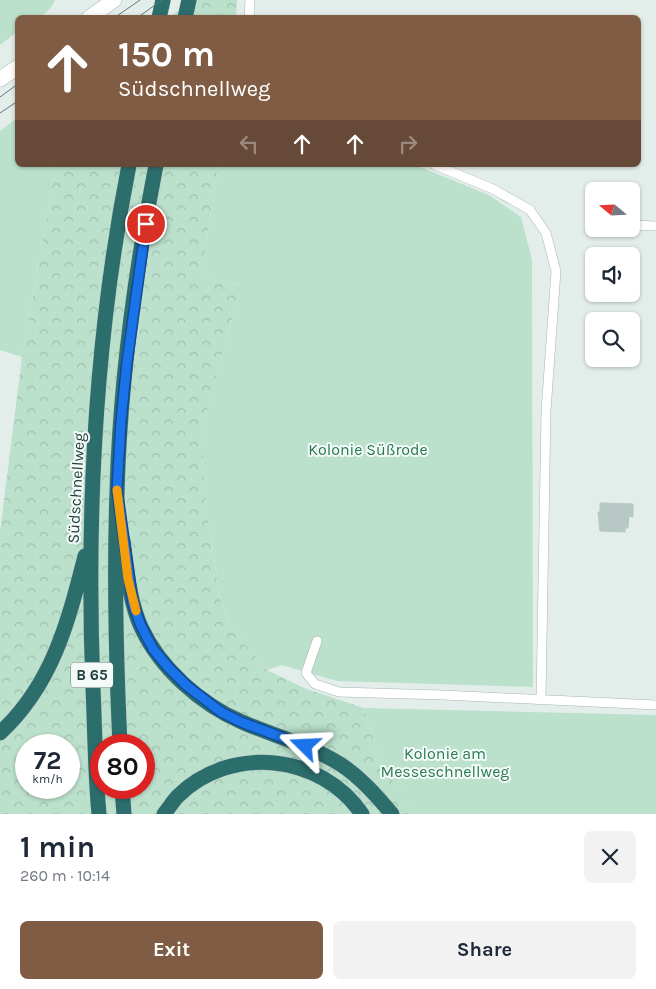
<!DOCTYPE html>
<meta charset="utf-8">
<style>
:root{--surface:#fff;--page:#f2f2f3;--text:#1f2937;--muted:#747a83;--accent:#815c45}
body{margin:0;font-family:Karla,sans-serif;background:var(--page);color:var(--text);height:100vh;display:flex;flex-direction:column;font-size:19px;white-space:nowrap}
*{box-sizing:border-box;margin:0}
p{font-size:16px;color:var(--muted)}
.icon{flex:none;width:28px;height:28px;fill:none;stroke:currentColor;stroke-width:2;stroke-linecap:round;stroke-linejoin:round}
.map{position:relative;height:814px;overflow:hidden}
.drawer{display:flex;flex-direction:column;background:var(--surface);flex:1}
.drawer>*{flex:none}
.hud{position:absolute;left:15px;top:15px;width:626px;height:152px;border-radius:8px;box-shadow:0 1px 4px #0004;background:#815c45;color:#fff;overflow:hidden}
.needle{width:32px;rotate:289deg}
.fabs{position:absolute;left:585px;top:182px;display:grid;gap:10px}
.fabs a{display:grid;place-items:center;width:55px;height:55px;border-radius:8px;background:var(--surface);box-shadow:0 1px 4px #0004;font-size:25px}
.speed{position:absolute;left:15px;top:734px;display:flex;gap:10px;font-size:25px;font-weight:700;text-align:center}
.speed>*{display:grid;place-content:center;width:65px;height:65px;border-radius:50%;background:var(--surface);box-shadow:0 1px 4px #0004;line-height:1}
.speed small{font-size:12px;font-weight:400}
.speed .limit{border:8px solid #d22;background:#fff;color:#111}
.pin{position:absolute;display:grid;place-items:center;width:42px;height:42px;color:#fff;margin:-21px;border:2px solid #fff;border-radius:50%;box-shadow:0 1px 5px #0007}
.me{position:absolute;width:55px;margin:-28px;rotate:291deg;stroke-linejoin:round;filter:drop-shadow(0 0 4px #0008)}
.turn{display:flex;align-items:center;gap:18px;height:105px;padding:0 20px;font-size:22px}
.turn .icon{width:65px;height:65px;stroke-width:2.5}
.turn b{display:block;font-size:35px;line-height:42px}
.lanes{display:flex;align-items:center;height:48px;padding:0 20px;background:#0003;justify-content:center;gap:25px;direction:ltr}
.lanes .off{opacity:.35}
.round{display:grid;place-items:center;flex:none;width:52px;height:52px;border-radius:8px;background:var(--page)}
.summary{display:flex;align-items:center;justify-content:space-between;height:85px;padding:0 20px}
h1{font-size:30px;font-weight:700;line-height:38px}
.action{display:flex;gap:10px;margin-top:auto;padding:10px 20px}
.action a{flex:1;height:58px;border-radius:8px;background:var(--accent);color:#fff;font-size:20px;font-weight:700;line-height:58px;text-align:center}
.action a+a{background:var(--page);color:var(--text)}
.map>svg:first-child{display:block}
.green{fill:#bbe0cc}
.forest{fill:url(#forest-crowns);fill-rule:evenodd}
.building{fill:#b8c9c5;stroke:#b5c8c3}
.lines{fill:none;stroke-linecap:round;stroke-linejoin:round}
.lane-casing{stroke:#a5b7b4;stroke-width:10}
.secondary-casing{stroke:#a1bab6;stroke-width:16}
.highway-casing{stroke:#c1cac9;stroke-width:16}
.lane{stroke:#fff;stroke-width:9}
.secondary{stroke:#fff;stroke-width:15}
.highway{stroke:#2c6e6c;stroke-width:15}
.tram{stroke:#5c7c79;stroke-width:1}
.route-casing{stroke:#114b97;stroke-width:12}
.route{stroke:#1a73e8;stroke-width:9}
.slow{stroke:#f59e0b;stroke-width:9}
.labels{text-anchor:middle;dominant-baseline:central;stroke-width:4;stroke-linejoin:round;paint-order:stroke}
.shield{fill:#f4faf8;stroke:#617876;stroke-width:1}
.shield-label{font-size:15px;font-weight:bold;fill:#22413e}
.park-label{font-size:16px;fill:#2a7a56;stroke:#f4faf8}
.street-label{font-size:16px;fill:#22413e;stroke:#f4faf8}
</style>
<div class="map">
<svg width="656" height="814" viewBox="0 0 656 814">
<defs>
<pattern id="forest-crowns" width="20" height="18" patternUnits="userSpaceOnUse" patternTransform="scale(1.25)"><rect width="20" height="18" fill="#bbe0cc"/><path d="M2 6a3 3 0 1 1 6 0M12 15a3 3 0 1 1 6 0" fill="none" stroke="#a0c1b0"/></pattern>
</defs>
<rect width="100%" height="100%" fill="#e3eeeb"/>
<!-- green -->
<path class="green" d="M0 0H55C47 18 35 18 18 18L17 32 0 45Z
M17 118 18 165H56L22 357 0 350V131Z
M218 165H415L489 195 521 217 532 260 533 687 337 681 282 665 267 670 231 628 220 596 206 507 202 429 241 285 201 278Z
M364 708 656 715V814H418L382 767Z"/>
<!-- forest -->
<path class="forest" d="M195 0H237L236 17 168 18Z
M56 165H218L201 278 241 285 202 429 206 507 220 597 231 628 267 670 304 688 364 708 382 767 418 814H0V532L22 357ZM26 745H69V788H26ZM101 745H144V788H101Z"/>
<!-- building -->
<path class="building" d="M600 503 633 504V517L629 516 628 528H625V532L600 531 598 512H600Z"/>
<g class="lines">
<defs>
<path id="lane" d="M249 18 250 0
M435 165 493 189 530 210 546 233 556 271 546 411 541 699
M631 225 656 226
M317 641 306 673 315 684 339 692 443 695 656 705"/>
<path id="secondary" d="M89 18 114 0
M0 79 18 67"/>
<path id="highway" d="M159 18 163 0
M185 18 189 0
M123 541C127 569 129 600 141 627 160 668 200 704 242 722 274 736 310 745 340 764 360 777 376 795 392 814
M0 733C52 685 68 623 85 556
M120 745C116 660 114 576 117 492 120 383 135 272 156 165
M122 788 124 814
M99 814C95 773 95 731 93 689 86 514 95 337 129 165
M164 814C169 808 173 801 178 796 231 744 321 754 362 814"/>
</defs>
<!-- lane casing -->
<use href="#lane" class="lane-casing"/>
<!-- secondary casing -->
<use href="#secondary" class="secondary-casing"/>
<!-- highway casing -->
<use href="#highway" class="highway-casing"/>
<!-- lane -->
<use href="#lane" class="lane"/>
<!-- secondary -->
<use href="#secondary" class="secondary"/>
<!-- highway -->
<use href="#highway" class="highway"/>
<!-- tram -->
<path class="tram" d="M114 18 140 0
M137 18 162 0
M0 97 18 84
M0 113 18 101"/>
</g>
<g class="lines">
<defs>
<path id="route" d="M146 224 127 362 121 421 117 490 133 604 141 626 153 649 168 667 187 686 221 712 241 722 305 746"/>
</defs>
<!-- route casing -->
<use href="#route" class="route-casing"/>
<!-- route -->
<use href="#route" class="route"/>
<!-- slow -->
<path class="slow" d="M117 490 128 579 136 611"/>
</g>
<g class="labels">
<!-- shield labels -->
<rect class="shield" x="71" y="662.5" width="42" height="25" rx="4"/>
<g class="shield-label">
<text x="92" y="675">B 65</text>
</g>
<!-- park labels -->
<g class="park-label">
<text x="368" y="449">Kolonie Süßrode</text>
<text x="445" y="753">Kolonie am<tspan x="445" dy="18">Messeschnellweg</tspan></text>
</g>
<!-- street labels -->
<g class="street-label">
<text transform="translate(76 488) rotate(-87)">Südschnellweg</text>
</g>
</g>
</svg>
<div class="fabs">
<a><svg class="needle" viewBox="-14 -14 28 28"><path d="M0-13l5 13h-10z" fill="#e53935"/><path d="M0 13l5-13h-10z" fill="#747a83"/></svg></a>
<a><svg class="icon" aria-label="sound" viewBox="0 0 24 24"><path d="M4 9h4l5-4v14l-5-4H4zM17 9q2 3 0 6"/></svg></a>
<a><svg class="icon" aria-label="search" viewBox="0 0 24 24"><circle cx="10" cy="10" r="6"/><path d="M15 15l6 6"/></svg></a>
</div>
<div class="speed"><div>72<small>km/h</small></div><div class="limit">80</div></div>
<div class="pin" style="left:146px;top:224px;background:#d93025"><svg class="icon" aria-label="arrive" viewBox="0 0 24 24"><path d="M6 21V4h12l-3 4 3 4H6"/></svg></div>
<svg class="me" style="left:305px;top:746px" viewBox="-20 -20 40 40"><path d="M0-17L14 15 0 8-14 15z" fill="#1a73e8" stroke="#fff" stroke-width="4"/></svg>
<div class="hud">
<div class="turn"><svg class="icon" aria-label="ahead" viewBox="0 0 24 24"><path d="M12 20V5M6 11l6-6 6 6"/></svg><div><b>150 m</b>Südschnellweg</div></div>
<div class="lanes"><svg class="icon off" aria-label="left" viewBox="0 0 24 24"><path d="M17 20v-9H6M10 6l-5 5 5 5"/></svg><svg class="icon" aria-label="ahead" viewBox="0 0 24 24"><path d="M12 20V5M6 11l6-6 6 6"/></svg><svg class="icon" aria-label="ahead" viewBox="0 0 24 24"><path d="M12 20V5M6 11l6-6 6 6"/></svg><svg class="icon off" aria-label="right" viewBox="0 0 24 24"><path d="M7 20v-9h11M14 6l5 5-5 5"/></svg></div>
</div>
</div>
<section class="drawer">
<div class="summary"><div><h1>1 min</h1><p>260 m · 10:14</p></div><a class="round"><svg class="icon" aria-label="close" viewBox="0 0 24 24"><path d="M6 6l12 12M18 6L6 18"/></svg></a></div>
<div class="action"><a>Exit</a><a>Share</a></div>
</section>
